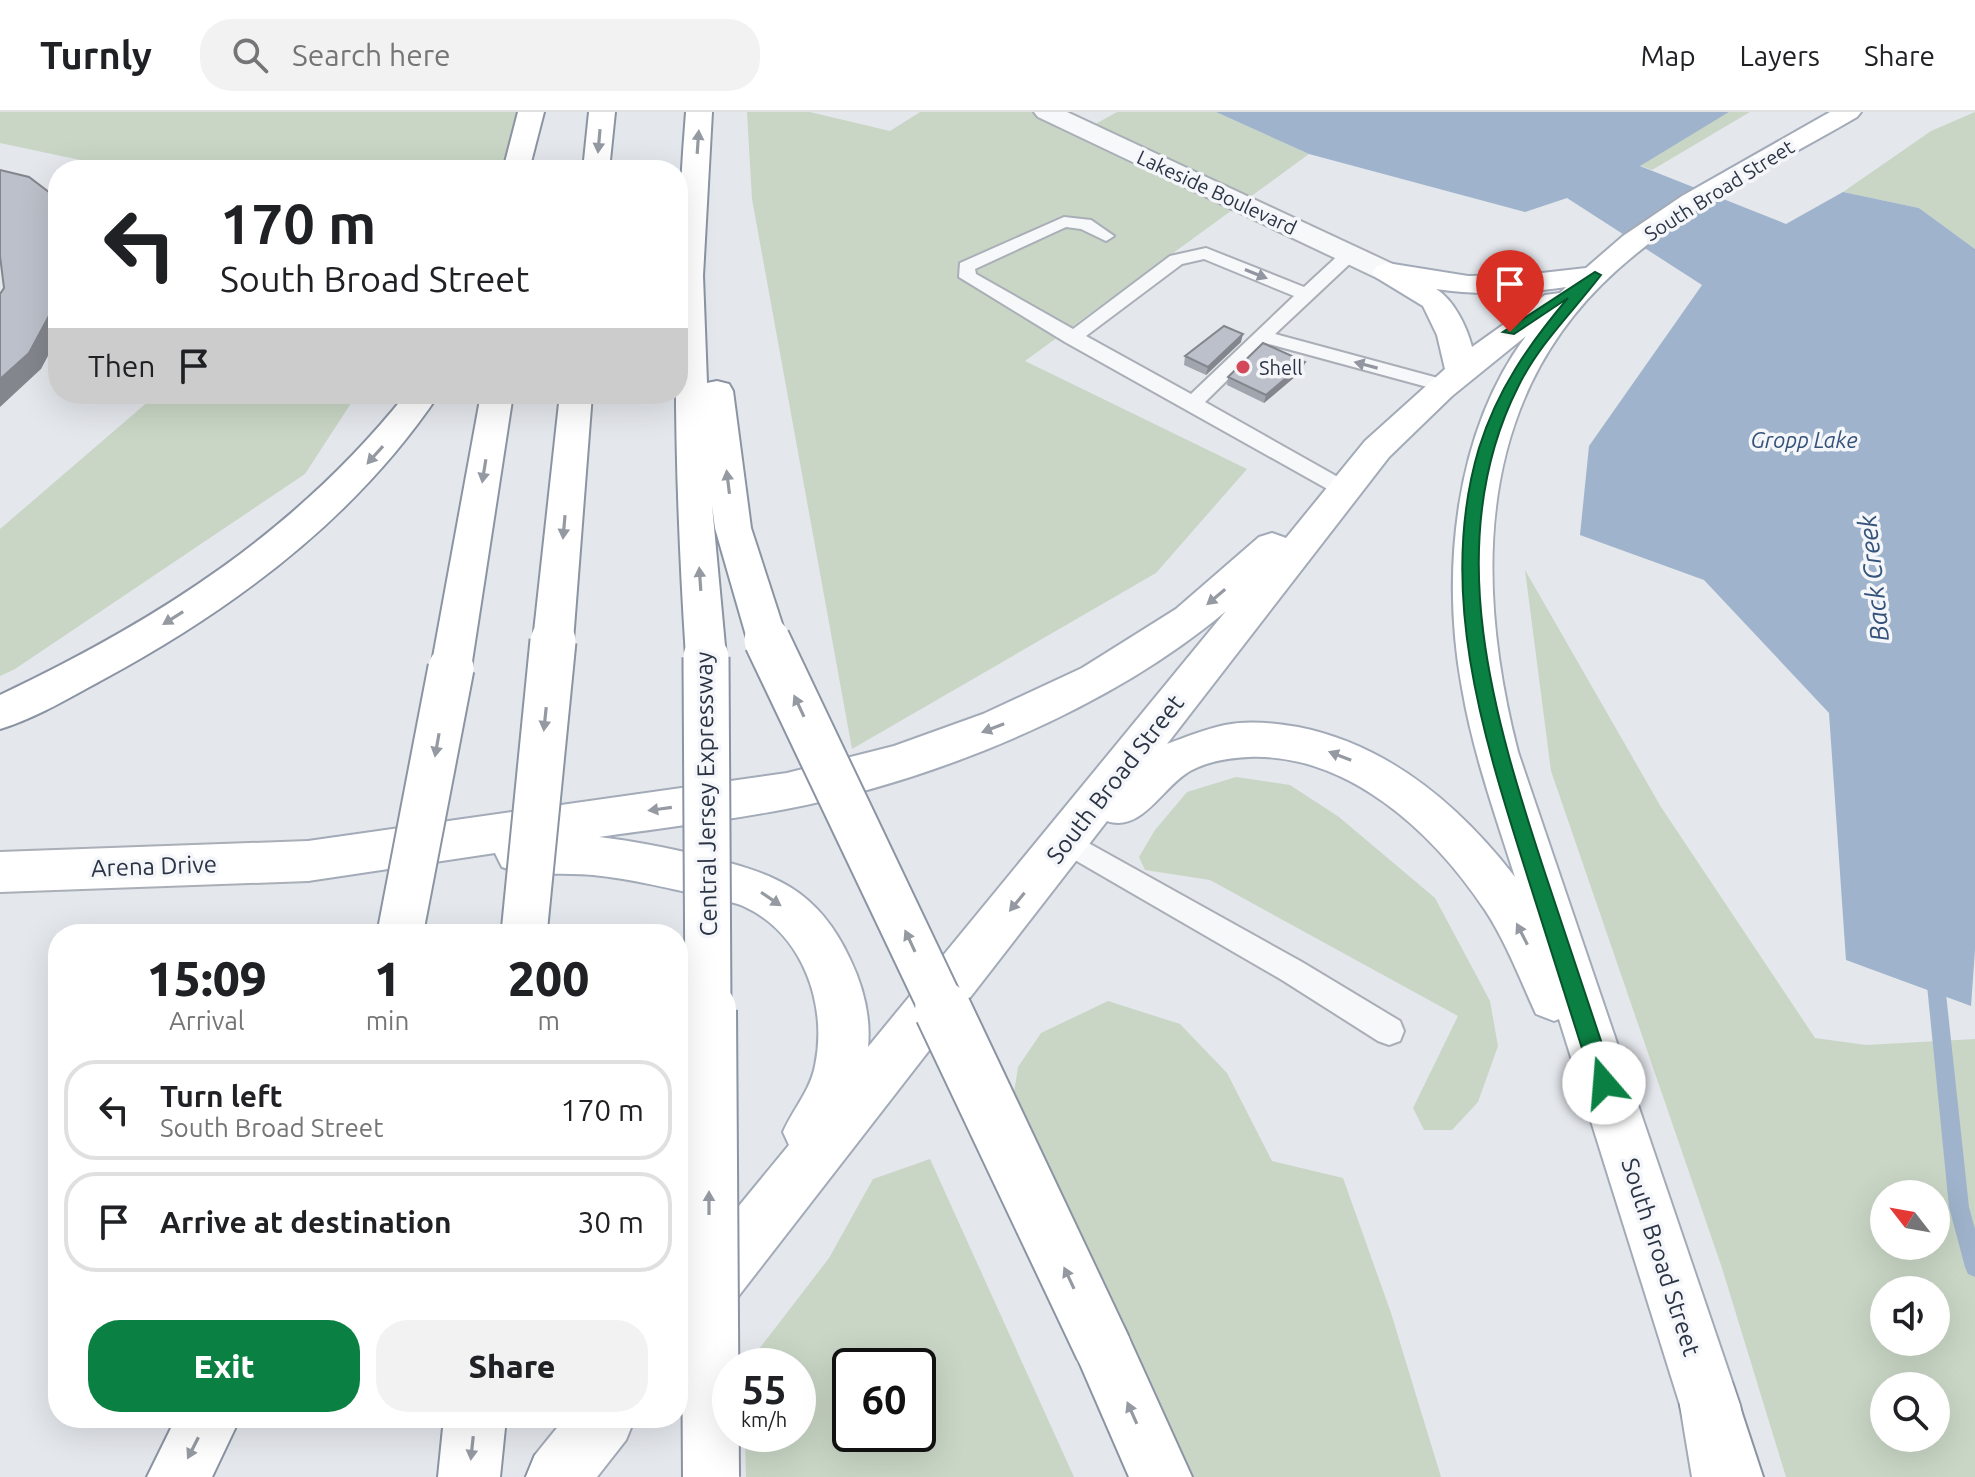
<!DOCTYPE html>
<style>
:root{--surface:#fff;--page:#f2f2f2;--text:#202124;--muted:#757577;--line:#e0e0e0;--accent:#0b8043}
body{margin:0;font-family:Ubuntu,sans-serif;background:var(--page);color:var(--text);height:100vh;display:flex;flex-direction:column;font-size:30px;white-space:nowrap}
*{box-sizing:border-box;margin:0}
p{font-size:26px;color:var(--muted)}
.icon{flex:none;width:44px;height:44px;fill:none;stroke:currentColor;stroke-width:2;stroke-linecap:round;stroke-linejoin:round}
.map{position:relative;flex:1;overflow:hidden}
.sheet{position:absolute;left:48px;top:812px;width:640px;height:504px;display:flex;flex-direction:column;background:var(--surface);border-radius:32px;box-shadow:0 8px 32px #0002}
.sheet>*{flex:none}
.hud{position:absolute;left:48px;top:48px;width:640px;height:244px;border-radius:32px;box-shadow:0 8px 32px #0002;background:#fff;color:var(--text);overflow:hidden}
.needle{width:52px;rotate:301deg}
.tools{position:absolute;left:1870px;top:1068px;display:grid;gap:16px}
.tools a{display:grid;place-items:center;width:80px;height:80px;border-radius:50%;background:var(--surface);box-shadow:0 8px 32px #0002;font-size:40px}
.speed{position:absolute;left:712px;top:1236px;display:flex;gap:16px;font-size:40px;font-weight:700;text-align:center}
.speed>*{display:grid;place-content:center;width:104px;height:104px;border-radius:50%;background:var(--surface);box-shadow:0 8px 32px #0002;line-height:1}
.speed small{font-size:20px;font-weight:400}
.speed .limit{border:4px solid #111;border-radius:12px;background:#fff;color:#111}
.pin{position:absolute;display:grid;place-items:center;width:68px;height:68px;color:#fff;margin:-82px -34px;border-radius:50% 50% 50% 0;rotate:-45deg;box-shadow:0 0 8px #0007}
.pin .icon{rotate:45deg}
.me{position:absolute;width:88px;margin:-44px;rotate:342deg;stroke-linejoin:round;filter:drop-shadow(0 0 6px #0008)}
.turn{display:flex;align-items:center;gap:28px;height:168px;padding:0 40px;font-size:36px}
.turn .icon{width:104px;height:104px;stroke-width:2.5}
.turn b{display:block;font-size:56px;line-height:68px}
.then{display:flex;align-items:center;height:76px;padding:0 40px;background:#0003;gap:16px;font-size:30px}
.eta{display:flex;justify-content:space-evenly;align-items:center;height:136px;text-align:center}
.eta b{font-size:48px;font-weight:800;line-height:56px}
.action{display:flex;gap:16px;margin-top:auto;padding:16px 40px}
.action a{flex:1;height:92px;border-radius:32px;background:var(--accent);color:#fff;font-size:32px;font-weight:800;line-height:92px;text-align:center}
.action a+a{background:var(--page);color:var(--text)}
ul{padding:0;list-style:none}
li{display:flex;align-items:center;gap:24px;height:100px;margin:0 16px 12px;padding:0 24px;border:4px solid var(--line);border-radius:32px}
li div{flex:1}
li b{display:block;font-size:30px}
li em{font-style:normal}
header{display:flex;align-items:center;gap:48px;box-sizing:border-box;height:112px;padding:0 40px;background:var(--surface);border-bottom:2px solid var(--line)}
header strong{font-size:38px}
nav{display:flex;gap:44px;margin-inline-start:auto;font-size:28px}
.search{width:560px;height:72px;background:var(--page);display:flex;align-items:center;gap:20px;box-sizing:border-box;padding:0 28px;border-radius:32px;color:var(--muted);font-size:30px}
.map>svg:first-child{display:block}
.green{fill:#c9d6c5;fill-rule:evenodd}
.water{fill:#9fb4cc}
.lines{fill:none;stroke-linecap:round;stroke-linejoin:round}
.stream{fill:#9fb4cc;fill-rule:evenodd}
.service-casing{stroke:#a9aeb7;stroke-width:4}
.minor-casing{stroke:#a9aeb7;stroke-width:4}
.secondary-casing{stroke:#a9aeb7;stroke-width:4}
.primary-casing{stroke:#a3abb8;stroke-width:4}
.motorway-casing{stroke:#8b94a3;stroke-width:4}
.service{fill:#f7f8fa;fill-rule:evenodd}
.minor{fill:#f7f8fa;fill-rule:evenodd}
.secondary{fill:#fff;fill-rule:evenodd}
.primary{fill:#fff;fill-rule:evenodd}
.motorway{fill:#fff;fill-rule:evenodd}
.motorway-bridge-far2-casing{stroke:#8b94a3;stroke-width:38;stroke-linecap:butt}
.motorway-bridge-far1-casing{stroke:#8b94a3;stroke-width:49;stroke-linecap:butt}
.motorway-bridge-casing{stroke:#8b94a3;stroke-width:60;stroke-linecap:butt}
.motorway-bridge-far2{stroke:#fff;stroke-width:35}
.motorway-bridge-far1{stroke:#fff;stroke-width:45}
.motorway-bridge{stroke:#fff;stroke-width:56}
.wall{fill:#a1a5ae}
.shaded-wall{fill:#83868d}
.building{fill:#bbc0ca;stroke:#83868d;stroke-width:2}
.oneway{fill:#959aa2}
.oneway2{fill:#9196a0}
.route{fill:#0b8043;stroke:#07532c;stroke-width:2}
.poi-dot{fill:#d1495b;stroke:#f4f6f9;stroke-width:3}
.labels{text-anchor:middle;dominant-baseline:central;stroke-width:7;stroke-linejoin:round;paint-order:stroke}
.far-street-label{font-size:20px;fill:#2b3445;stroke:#f4f6f9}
.far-poi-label{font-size:20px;fill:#2b3445;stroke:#f4f6f9;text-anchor:start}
.far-water-label{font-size:22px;font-style:italic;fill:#34527a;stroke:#f4f6f9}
.street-label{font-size:24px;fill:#2b3445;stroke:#f4f6f9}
.water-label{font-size:26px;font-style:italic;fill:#34527a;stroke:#f4f6f9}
</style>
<header>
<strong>Turnly</strong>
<div class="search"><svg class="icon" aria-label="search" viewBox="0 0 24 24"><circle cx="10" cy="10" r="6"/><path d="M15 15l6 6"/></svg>Search here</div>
<nav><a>Map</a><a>Layers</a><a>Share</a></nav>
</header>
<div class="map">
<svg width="1975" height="1365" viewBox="0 0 1975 1365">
<rect width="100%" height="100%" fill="#e4e7ec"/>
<!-- green -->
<path class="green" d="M0 0H526L516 58H127L0 31Z
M747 0H810L890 19 920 0H1056L1090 15 1117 0H1216L1309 42 1025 249 1247 357 1156 461 852 637 752 87Z
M1729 0H1750L1652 58 1639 53Z
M1975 0V137L1919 96 1843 80 1931 19Z
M157 282H357L305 362 15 557 0 564V417Z
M1525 458 1661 695 1815 926 1866 933 1975 927V1365H1786L1722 1156 1551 659ZM1936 1082V1134H1884V1082ZM1936 1178V1230H1884V1178ZM1936 1274V1326H1884V1274Z
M1236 665 1290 673 1339 705 1435 786 1490 889 1498 934 1478 990 1452 1018H1424L1413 996 1458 904 1210 768 1145 758 1139 745 1155 718 1187 680Z
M1108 889 1180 912 1227 961 1272 1049 1343 1066 1391 1201 1441 1365H1194L1012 993 1018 955 1041 921Z
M930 1047 1074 1365H746L745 1322H798V1254H746L829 1146 873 1067ZM850 1254H918V1322H850Z"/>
<!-- water -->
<path class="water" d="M1216 0H1729L1640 54 1786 112 1843 80 1919 96 1975 137V838L1971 894 1846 848 1829 601 1704 468 1580 423 1589 334 1702 173 1567 86 1525 100 1309 42Z"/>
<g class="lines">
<!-- stream -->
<path class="stream" d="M1935 855 1941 857 1944 863 1969 1095 1975 1117V1165L1968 1162 1965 1155 1949 1095 1926 863 1929 857Z"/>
<defs>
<path id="service" d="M1064 105 1091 108 1114 124 1106 129 1081 117 1066 115 975 157 976 162 1073 217 1170 144 1206 136 1304 175 1344 138 1350 137 1359 142 1356 146 1275 222 1449 269 1452 273 1442 279 1265 231 1205 290 1345 369 1348 374 1338 381 1331 379 1065 230 959 165 960 151ZM1204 147 1294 184 1191 282 1086 224 1182 152Z
M1065 718 1302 850 1400 909 1404 919 1400 929 1389 933 1378 929 1282 868 1056 737 1052 729 1056 721Z"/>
<path id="minor" d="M1034 0H1067L1397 154 1402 160 1397 166 1387 169 1377 166 1038 5Z"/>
<path id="secondary" d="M308 729 324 735 331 749 324 763 308 769 0 780V740Z"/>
<path id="primary" d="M1830 0H1861L1857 5C1776 52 1687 95 1617 158 1475 285 1474 469 1518 640L1740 1293 1754 1365H1692L1680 1293 1559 907 1554 909 1536 902C1520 867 1506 830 1485 798 1433 720 1348 641 1249 645 1229 646 1208 649 1190 659 1162 675 1142 721 1107 709L699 1235 678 1243V1168L789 1033 783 1020C793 997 810 979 815 954 828 893 803 821 743 794 732 789 718 788 707 785 669 776 631 767 593 763 563 760 530 765 502 755L495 741 308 769 292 763 285 749 292 735 308 729 787 661 894 634 983 602 1082 556 1176 497 1259 425 1272 421 1286 426 1365 329 1445 257 1437 223 1423 194 1377 166 1372 160 1377 154 1387 151 1468 164 1524 163 1586 156 1623 124 1682 84ZM1566 175 1560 181 1545 183 1472 235C1467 215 1454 188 1436 177 1480 184 1522 181 1566 175ZM1526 224C1454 321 1441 461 1462 576 1473 641 1495 702 1515 765 1459 693 1389 633 1298 615 1275 611 1248 608 1225 613 1205 617 1186 625 1167 632L1389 345 1452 284ZM1226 499 868 935C871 905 863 874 850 847 817 776 773 761 702 744 668 736 634 729 599 725 661 716 724 709 786 697 934 669 1110 597 1226 499Z
M565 1306H635L626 1328 597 1365H526L535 1343Z"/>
<path id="motorway" d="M518 0H544L529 58H503Z
M589 0H615L609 58H583Z
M686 0H712L703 164 707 271 717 269 729 272 733 279 751 416 787 527 781 537 767 542 753 537 747 527 715 416 712 393 726 545 720 556 706 560 692 556 686 545C674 360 671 185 686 0Z
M406 282H439C356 406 234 497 104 567 71 585 36 606 0 617V583C158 508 296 420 406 282Z
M481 282H513L471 556 465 567 451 571 437 567 431 556Z
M560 282H592L573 529 567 539 553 544 539 539 533 529Z
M1103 1206 1124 1215 1192 1365H1129L1073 1236 1082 1215Z
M1710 1263 1732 1271 1763 1365H1701L1680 1293 1688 1271Z
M176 1306H240L212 1365H147Z
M444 1306H506L500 1365H438Z
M559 1332 581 1341 590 1365H526L535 1343Z"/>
</defs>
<!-- service casing -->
<use href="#service" class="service-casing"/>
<!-- minor casing -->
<use href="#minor" class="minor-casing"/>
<!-- secondary casing -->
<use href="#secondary" class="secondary-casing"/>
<!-- primary casing -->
<use href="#primary" class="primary-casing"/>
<!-- motorway casing -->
<use href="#motorway" class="motorway-casing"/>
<!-- service -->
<use href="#service" class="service"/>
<!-- minor -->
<use href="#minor" class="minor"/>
<!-- secondary -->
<use href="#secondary" class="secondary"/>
<!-- primary -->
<use href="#primary" class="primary"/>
<!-- motorway -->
<use href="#motorway" class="motorway"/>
<defs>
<path id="motorway-bridge-far2" d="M767 527 768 530"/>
<path id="motorway-bridge-far1" d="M767 528 944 900
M706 545 708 900
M400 822 451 556
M524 822 553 529"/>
<path id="motorway-bridge" d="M708 898 711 1365
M943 898 1103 1236"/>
</defs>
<!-- motorway-bridge-far2 casing -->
<use href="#motorway-bridge-far2" class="motorway-bridge-far2-casing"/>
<!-- motorway-bridge-far1 casing -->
<use href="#motorway-bridge-far1" class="motorway-bridge-far1-casing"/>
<!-- motorway-bridge casing -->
<use href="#motorway-bridge" class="motorway-bridge-casing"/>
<!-- motorway-bridge-far2 -->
<use href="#motorway-bridge-far2" class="motorway-bridge-far2"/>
<!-- motorway-bridge-far1 -->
<use href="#motorway-bridge-far1" class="motorway-bridge-far1"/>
<!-- motorway-bridge -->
<use href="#motorway-bridge" class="motorway-bridge"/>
</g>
<!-- wall -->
<path class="wall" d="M1241 230 1206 263 1184 253 1185 244Z
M1303 258 1264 291 1227 273 1228 265Z"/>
<!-- shaded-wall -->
<path class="shaded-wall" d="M58 187V225L41 257 0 295V267Z
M1243 222 1241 230 1206 263 1208 255Z
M1305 250 1303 258 1264 291 1266 283Z"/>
<!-- building -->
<path class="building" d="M0 58 29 65 58 87V187L29 241 0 267V182L4 176 0 144Z
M1224 214 1243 222 1208 255 1185 244Z
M1263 231 1305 250 1266 283 1228 265Z"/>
<!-- one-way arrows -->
<defs><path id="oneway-solid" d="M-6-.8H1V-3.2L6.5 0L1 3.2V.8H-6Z" transform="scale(2)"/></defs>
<g class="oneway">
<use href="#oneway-solid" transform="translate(599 29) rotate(95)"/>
<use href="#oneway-solid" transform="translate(698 30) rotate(-86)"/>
<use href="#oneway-solid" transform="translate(375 343) rotate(132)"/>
<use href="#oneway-solid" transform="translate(484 359) rotate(99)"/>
<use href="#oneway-solid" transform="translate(728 370) rotate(-97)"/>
<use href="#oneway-solid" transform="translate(564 415) rotate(95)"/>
<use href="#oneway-solid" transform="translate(700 467) rotate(-94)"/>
<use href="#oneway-solid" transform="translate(1216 485) rotate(140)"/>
<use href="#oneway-solid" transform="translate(173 506) rotate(148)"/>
<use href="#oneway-solid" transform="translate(799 594) rotate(-115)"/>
<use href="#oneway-solid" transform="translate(545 607) rotate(96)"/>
<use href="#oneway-solid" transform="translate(993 616) rotate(159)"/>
<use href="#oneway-solid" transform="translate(437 633) rotate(100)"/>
<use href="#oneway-solid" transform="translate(1340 644) rotate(-159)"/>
<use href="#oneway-solid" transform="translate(660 697) rotate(172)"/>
<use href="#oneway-solid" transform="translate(771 787) rotate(34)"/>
<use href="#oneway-solid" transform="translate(1017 790) rotate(129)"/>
<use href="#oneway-solid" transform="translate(1522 822) rotate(-117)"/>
<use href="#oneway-solid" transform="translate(910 829) rotate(-115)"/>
<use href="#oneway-solid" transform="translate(709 1091) rotate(-90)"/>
<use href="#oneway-solid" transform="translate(1069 1166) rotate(-115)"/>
<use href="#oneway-solid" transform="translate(1132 1301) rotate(-114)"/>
<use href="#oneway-solid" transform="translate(193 1336) rotate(117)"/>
<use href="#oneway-solid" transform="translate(472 1336) rotate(96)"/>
</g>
<g class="oneway2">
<use href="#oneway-solid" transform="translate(1256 162) rotate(22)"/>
<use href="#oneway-solid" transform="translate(1366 253) rotate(-165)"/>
</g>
<!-- route -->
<path class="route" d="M1595 160 1601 163C1572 201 1539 232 1518 275 1439 432 1495 609 1546 764 1569 833 1592 902 1615 971L1611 979 1604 982 1596 979 1593 971C1571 902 1549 833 1527 763 1484 627 1436 479 1479 336 1497 278 1529 232 1568 186L1514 222 1503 220Z"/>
<!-- markers -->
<circle class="poi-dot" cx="1243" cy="255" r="8"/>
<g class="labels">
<!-- far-street labels -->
<g class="far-street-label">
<text transform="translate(1719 78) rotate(-32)">South Broad Street</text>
<text transform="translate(1217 80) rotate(25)">Lakeside Boulevard</text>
</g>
<!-- far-poi labels -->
<g class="far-poi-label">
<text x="1259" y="255">Shell</text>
</g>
<!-- far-water labels -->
<g class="far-water-label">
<text x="1804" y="327">Gropp Lake</text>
</g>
<!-- street labels -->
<g class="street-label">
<text transform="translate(1115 667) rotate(-52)">South Broad Street</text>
<text transform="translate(706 682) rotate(-91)">Central Jersey Expressway</text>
<text transform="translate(154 754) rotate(-2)">Arena Drive</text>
<text transform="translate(1661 1145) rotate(72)">South Broad Street</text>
</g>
<!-- water labels -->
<g class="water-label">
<text transform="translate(1873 466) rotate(-96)">Back Creek</text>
</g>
</g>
</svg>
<div class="tools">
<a><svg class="needle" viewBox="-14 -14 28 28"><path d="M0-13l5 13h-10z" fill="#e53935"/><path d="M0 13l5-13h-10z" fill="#757577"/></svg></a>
<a><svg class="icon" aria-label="sound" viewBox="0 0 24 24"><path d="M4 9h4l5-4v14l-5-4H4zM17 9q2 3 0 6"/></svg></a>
<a><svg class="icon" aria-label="search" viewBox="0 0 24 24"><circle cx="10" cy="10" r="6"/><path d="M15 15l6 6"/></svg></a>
</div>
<div class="speed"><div>55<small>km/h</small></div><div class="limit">60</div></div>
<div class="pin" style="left:1510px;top:220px;background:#d93025"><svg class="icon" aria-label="arrive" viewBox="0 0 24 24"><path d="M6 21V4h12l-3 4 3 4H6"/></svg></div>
<svg class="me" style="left:1604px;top:971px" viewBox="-20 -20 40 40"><circle r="19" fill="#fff"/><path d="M0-13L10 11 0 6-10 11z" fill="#0b8043"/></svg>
<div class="hud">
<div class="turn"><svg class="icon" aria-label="left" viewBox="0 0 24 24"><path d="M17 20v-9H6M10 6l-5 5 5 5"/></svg><div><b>170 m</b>South Broad Street</div></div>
<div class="then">Then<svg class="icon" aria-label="arrive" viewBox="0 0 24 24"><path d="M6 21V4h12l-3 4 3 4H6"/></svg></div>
</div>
<section class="sheet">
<div class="eta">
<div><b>15:09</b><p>Arrival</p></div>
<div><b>1</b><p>min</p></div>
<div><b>200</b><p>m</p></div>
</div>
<ul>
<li><svg class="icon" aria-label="left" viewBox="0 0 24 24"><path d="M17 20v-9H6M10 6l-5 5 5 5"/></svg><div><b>Turn left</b><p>South Broad Street</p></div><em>170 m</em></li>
<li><svg class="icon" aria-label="arrive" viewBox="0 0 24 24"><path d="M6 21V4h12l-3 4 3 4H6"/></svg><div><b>Arrive at destination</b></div><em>30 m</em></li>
</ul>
<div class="action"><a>Exit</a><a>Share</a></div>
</section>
</div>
